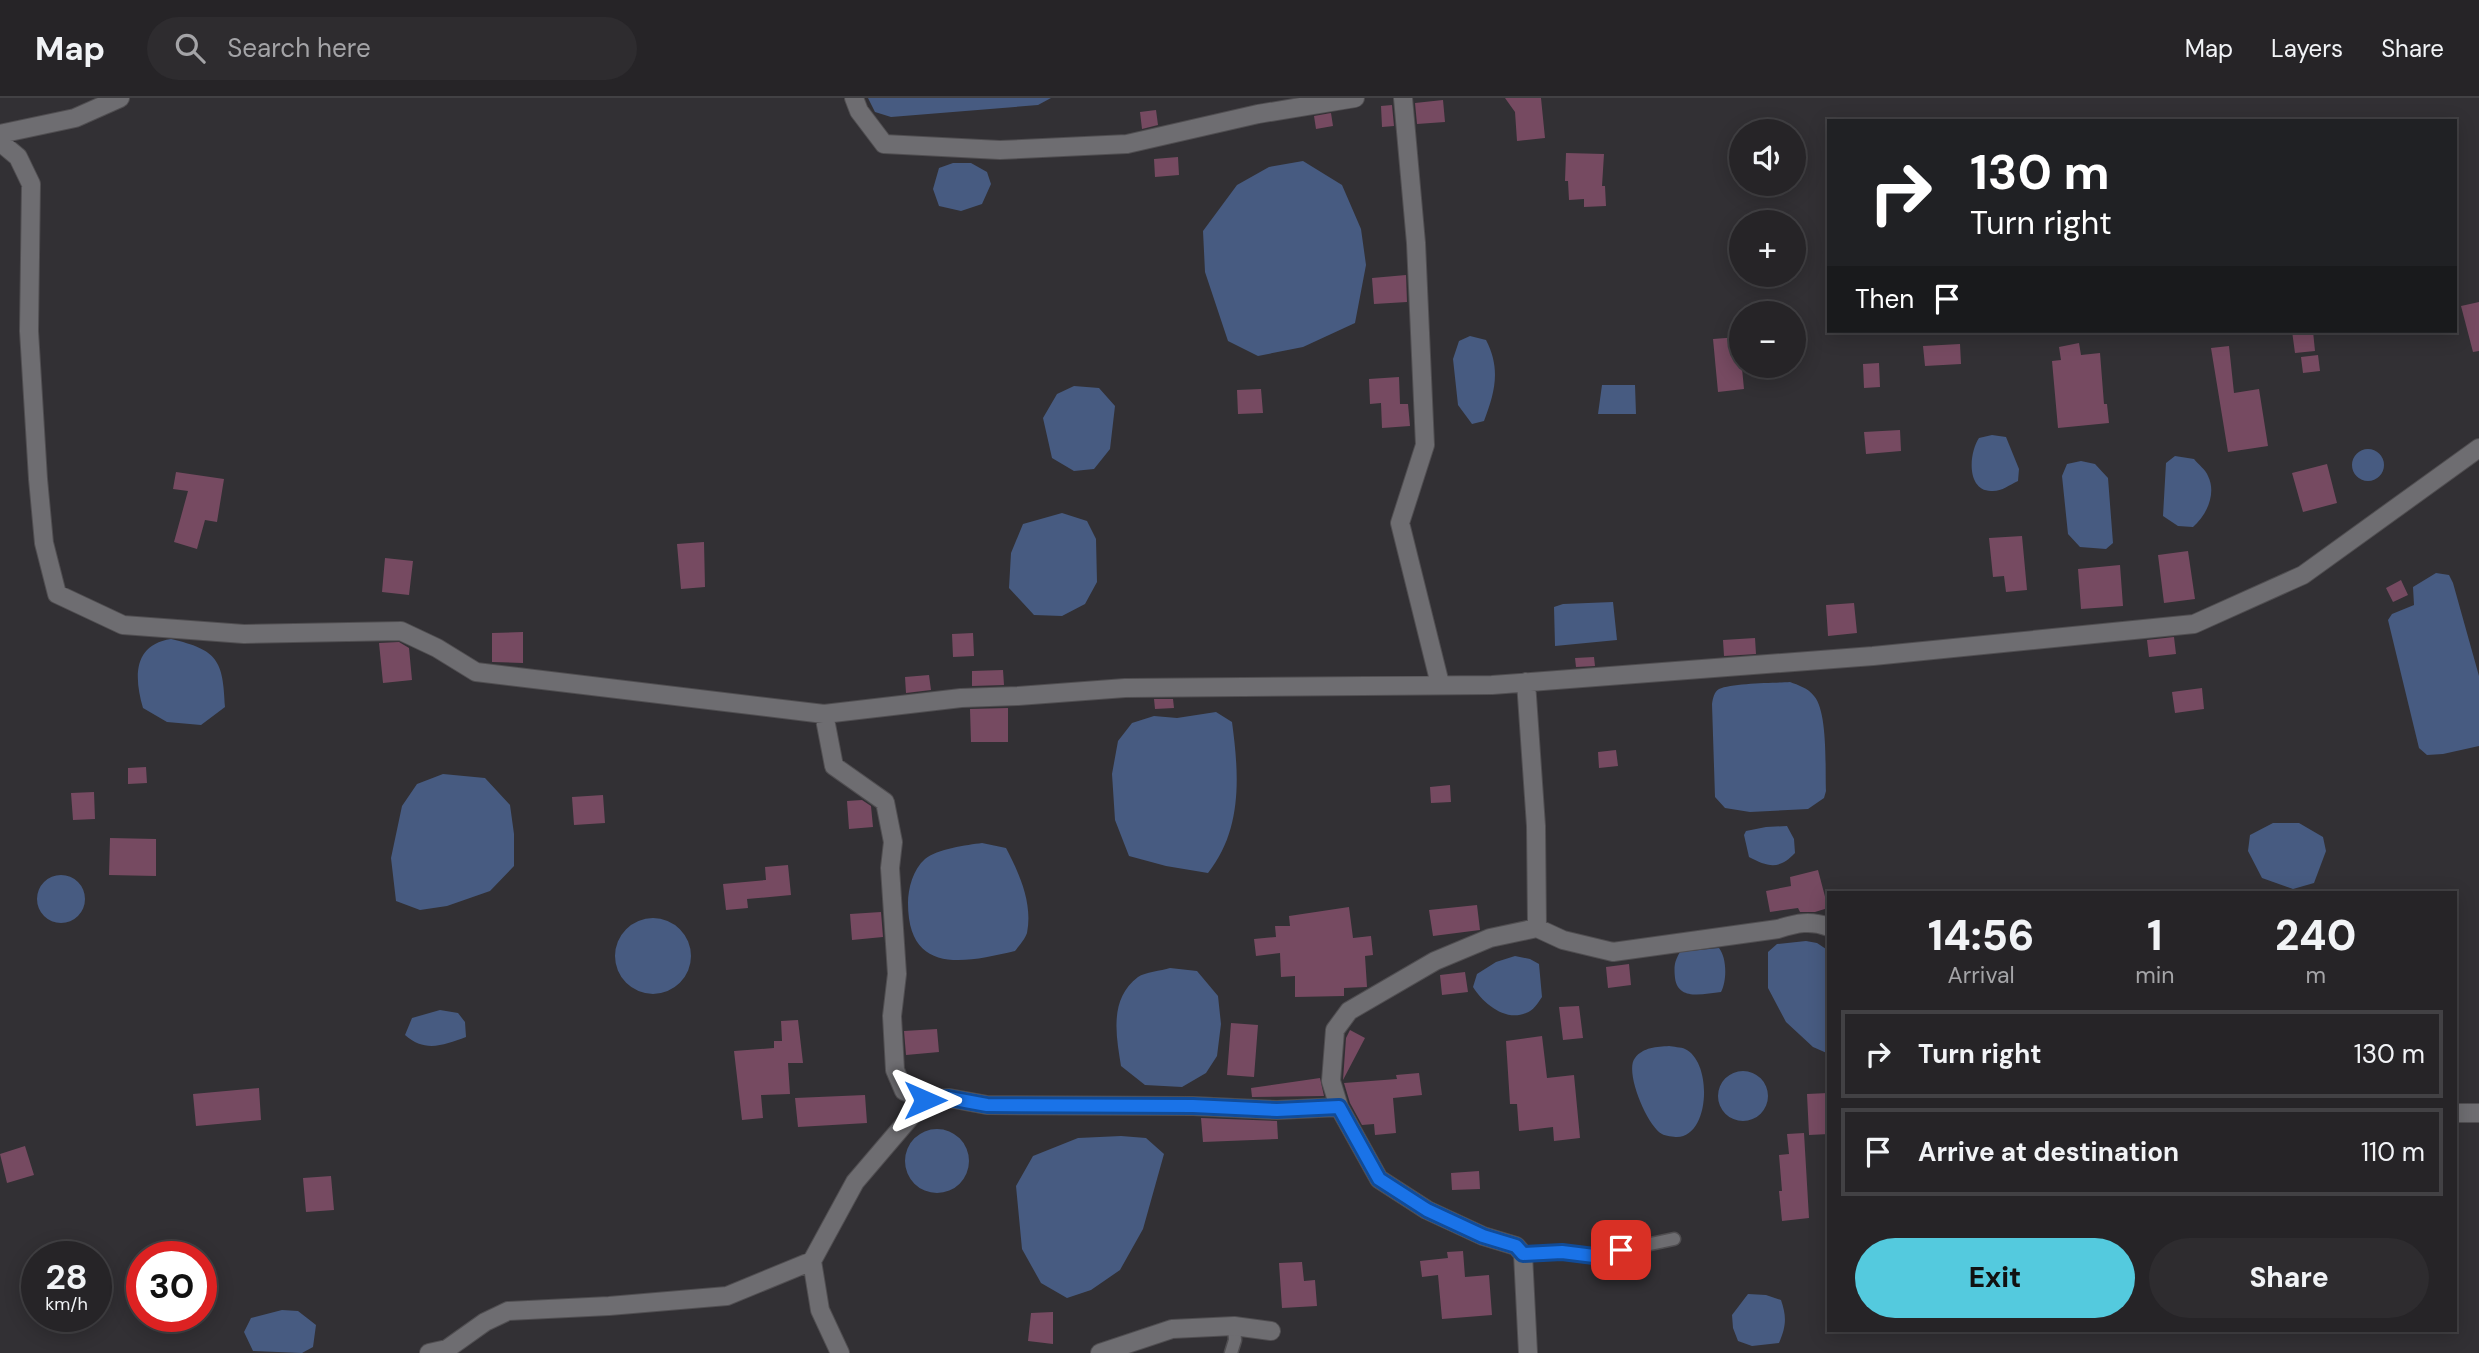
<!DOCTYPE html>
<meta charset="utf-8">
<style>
:root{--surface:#262427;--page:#2e2c2f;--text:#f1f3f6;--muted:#a4a4a7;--line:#424144;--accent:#54cade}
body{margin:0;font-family:"DM Sans",sans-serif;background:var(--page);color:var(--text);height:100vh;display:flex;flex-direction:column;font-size:26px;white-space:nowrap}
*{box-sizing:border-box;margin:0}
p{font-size:23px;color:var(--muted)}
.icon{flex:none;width:38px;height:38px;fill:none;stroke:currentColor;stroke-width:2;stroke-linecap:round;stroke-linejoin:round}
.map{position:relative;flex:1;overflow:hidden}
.sheet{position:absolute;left:1827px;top:793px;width:630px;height:441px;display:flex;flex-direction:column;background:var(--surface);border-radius:0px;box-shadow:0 4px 18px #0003,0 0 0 2px var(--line)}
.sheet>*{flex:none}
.guide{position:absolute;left:1827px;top:21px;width:630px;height:214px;border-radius:0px;box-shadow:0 4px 18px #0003,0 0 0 2px var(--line);background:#202124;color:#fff;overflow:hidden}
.controls{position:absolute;left:1729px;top:21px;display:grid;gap:14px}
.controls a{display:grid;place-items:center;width:77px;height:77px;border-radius:50%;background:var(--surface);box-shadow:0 4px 18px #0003,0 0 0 2px var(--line);font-size:35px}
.speed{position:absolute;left:21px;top:1143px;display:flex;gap:14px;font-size:35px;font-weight:700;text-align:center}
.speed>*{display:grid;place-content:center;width:91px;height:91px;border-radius:50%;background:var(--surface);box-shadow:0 4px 18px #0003,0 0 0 2px var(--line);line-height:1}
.speed small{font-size:18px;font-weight:400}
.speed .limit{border:10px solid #d22;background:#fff;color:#111}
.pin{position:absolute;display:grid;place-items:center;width:60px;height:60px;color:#fff;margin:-30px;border-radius:14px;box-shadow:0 4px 10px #0006}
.me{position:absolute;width:77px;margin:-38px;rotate:90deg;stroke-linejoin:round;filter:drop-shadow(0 0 5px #0008)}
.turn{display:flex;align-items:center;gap:24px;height:147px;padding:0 28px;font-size:32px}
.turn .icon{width:91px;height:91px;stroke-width:2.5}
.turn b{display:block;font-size:49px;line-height:60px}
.then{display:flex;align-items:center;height:66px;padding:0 28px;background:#0003;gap:14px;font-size:26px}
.eta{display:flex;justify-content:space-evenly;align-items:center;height:119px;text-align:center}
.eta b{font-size:42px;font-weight:800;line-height:49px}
.primary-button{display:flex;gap:14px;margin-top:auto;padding:14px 28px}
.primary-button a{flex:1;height:80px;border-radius:42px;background:var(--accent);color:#111;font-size:28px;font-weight:800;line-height:80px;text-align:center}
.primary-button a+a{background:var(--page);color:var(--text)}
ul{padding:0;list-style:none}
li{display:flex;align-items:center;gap:21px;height:88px;margin:0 14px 10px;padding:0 14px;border:4px solid var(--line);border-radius:0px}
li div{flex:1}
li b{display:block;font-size:26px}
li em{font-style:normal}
header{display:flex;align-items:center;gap:42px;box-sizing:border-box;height:98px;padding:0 35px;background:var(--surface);border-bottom:2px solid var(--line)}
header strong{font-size:33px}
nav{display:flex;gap:38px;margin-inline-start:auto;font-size:24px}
.search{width:490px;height:63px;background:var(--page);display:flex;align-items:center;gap:18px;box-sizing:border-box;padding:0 24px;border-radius:38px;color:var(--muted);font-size:26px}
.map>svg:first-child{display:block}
.water{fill:#475b81}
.building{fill:#764a61}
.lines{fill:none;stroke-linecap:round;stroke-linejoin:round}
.lane-casing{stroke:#504e51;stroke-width:15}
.street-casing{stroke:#504e51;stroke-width:20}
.lane{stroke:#6e6d71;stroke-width:12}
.street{stroke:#6e6d71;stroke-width:18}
.route-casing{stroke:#114b97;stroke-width:18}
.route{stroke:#1a73e8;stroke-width:12}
</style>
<header>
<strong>Map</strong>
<div class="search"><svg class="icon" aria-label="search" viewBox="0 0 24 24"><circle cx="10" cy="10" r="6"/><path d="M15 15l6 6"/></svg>Search here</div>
<nav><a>Map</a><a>Layers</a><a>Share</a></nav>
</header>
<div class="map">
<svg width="2479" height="1255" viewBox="0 0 2479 1255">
<rect width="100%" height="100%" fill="#323034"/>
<!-- water -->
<path class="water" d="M868 0H1051L1038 7 891 19 875 14Z
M1303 63 1342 87 1361 131 1366 167 1355 225 1303 249 1258 258 1228 243 1205 174 1203 133 1237 87 1269 69Z
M953 65H971L987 74 991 86 982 106 961 113 939 108 933 91 939 70Z
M1470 238 1486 242C1501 271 1495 294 1484 323L1472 326 1458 307 1453 261 1459 243Z
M1602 287H1635L1636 316H1598Z
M1074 288 1099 290 1115 308 1110 351 1094 371 1074 373 1052 360 1043 320 1057 296Z
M1992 337 2006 339 2019 371 2018 383C2009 387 2001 394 1991 393 1966 392 1969 355 1979 340Z
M2352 367a16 16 0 1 1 32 0a16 16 0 1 1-32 0Z
M2175 358 2194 361C2198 366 2206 372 2208 378 2217 396 2206 418 2193 429L2178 428 2163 418 2166 365Z
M2081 363 2095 366 2108 380 2113 445 2106 451 2080 449 2068 436 2062 378 2067 366Z
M1062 415 1087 423 1096 441 1097 484 1085 506 1062 518 1034 517 1009 490 1011 455 1023 426Z
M2436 475 2449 477 2453 485 2479 578V648L2443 656 2427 657 2419 650 2388 522 2392 516 2414 507 2413 489Z
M1613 504 1617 542 1555 548 1554 509 1563 506Z
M171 541C218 552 223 562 225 609L201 627 167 624 143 610C134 579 133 547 171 541Z
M1790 584C1798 587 1808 590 1814 598 1828 614 1825 670 1826 693L1824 700 1808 711 1750 714 1725 710 1715 699 1712 606C1713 600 1714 594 1719 591 1732 585 1774 585 1790 584Z
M1216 614 1232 624C1239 676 1243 731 1208 775L1166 768 1129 758 1115 722 1112 676 1118 643 1132 625 1154 618 1177 620Z
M443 676 485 680 510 707 514 736V768L490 793 447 808 420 812 396 803 391 760 402 708 417 686Z
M2273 725H2299L2323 739 2326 753 2314 785 2293 791 2262 780 2248 753 2250 737Z
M1787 728 1794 741 1795 755C1779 772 1768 769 1749 759L1744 737 1746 733 1766 729Z
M982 745 1006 750C1019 775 1033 805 1027 835 1025 841 1019 848 1015 853 964 865 908 877 908 805 908 791 913 771 925 761 937 751 967 747 982 745Z
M37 801a24 24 0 1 1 48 0a24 24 0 1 1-48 0Z
M615 858a38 38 0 1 1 76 0a38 38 0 1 1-76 0Z
M1806 843 1817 845 1829 853V956L1813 949 1786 924 1768 890V854L1777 846Z
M1719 850C1727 860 1727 883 1721 894 1703 896 1678 903 1675 880 1674 869 1674 864 1680 854Z
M1515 858 1530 861 1539 866 1542 899C1538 905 1533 913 1526 915 1505 924 1483 905 1473 889L1477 876 1496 864Z
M1170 870 1197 873 1218 898 1221 926 1217 958 1206 975 1182 989 1145 987 1121 968C1116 937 1109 901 1138 879 1145 874 1161 873 1170 870Z
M440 912 458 915 465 924 466 939C444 947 425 955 405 937L412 920Z
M1669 948C1673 949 1681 949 1685 951 1713 964 1710 1039 1677 1039 1674 1039 1665 1038 1662 1036 1647 1028 1624 973 1635 960 1643 949 1657 949 1669 948Z
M1718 998a25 25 0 1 1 50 0a25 25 0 1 1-50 0Z
M905 1063a32 32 0 1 1 64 0a32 32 0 1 1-64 0Z
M1121 1038 1146 1040 1164 1056 1143 1131 1120 1172 1091 1192 1067 1200 1041 1185 1022 1151 1016 1088 1033 1058 1078 1040Z
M1748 1196 1766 1197 1781 1202C1787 1219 1786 1229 1779 1245L1752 1248 1738 1243 1733 1230 1732 1217Z
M282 1212 298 1213 316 1227 313 1249 302 1255 253 1253 244 1234 251 1220Z"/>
<!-- building -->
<path class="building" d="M1505 0H1541L1545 40 1517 43 1515 14Z
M1443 2 1445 24 1417 26 1415 5Z
M1392 7 1394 28 1382 29 1381 8Z
M1156 12 1158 27 1142 31 1140 14Z
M1331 15 1333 28 1316 31 1314 18Z
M1566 55 1604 56 1602 88H1605L1606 108 1584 109V101L1569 102 1568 83H1565Z
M1178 59 1179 77 1155 79 1154 61Z
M1406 177 1407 204 1374 206 1372 180Z
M2479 204V253L2473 254 2461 208Z
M2292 233H2313L2315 253 2295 255Z
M1739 239 1744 291 1718 294 1713 241Z
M2079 245 2081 257 2100 255 2104 306H2107L2109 325 2058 330 2052 263 2061 262 2059 249Z
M1960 246 1961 266 1925 268 1923 248Z
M2229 248 2234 295 2259 291 2268 348 2228 354 2211 250Z
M2318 257 2320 273 2303 275 2301 259Z
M1879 265 1880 289 1864 290 1863 266Z
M1399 279 1400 306H1408L1410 328 1382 330 1381 305 1370 306 1369 281Z
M1261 291 1263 315 1238 316 1237 292Z
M1900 332 1901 353 1866 356 1864 334Z
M2327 366 2337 405 2303 414 2292 375Z
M176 374 224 381 217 424 205 422 197 451 174 444 188 393 173 391Z
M2022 438 2027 492 2006 494 2004 478 1993 479 1989 440Z
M704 444 705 489 681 491 677 446Z
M2188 453 2195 501 2164 505 2158 457Z
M385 460 413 463 409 497 382 494Z
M2120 467 2123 508 2081 511 2078 471Z
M2401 482 2408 497 2393 504 2386 490Z
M1854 505 1857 535 1828 538 1826 507Z
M523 534V565L492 564V535Z
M973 535 974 558 953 559 952 536Z
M2174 539 2176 556 2149 559 2147 542Z
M1755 540 1756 556 1724 558 1723 542Z
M399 544 409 550 412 582 383 585 379 545Z
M1594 559 1595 568 1576 569 1575 560Z
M1003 572 1004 587 972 588V573Z
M929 577 931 592 906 595 905 579Z
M2202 590 2204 611 2175 615 2172 594Z
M1154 601H1173L1174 610 1155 611Z
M1008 610V644H971L970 611Z
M1616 652 1618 668 1599 670 1598 654Z
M146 669 147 685 128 686V670Z
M1450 687 1451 704 1431 705 1430 689Z
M94 694 95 721 73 722 71 695Z
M603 697 605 725 574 727 572 699Z
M862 702 871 708 873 729 849 731 847 703Z
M110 740 156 741V778L109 777Z
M788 767 791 797 747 801 748 810 726 812 723 786 766 782 765 769Z
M1818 772 1828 810 1815 814H1800L1798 810 1770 814 1766 793 1791 788 1790 779Z
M1477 807 1480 832 1433 838 1429 812Z
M1349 809 1353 840 1371 838 1373 857 1365 858 1367 889 1344 890V898L1295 899V878L1281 879 1280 855 1256 858 1254 841 1276 839 1275 828H1290L1289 818Z
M881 814 883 839 852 842 850 816Z
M1629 866 1631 887 1608 890 1606 869Z
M1465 874 1468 894 1442 897 1440 877Z
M1579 908 1583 940 1563 942 1559 909Z
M798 922 803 965H788L790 996 761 997 763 1020 742 1022 734 953 774 950V943H782L781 923Z
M1231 925 1258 927 1254 979 1227 977Z
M937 931 939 954 906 957 904 933Z
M1350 932 1365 940 1343 982 1346 940Z
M1542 938 1547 980 1574 977 1580 1040 1554 1043 1553 1029 1519 1033 1517 1006H1510L1506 943Z
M1419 975 1422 997 1393 1000 1396 1035 1375 1037 1374 1026 1362 1027 1350 1005 1344 985 1397 981 1396 977Z
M1320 980 1324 998 1252 999 1251 990Z
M259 990 261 1022 196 1028 193 996Z
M1828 995 1829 1036 1809 1037 1807 996Z
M865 997 867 1025 798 1029 795 1000Z
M1201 1020 1277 1023 1278 1041 1203 1044Z
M1804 1035 1809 1120 1782 1123 1779 1093H1782L1779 1057 1789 1056 1787 1036Z
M25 1048 34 1077 7 1085 0 1056Z
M1479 1073 1480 1091 1452 1092 1451 1075Z
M331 1078 334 1112 306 1114 303 1080Z
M1463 1153 1465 1179 1489 1177 1492 1217 1442 1221 1438 1177 1422 1179 1420 1163 1448 1160 1447 1154Z
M1302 1164 1304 1183 1315 1182 1317 1208 1282 1210 1279 1165Z
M1053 1214V1246L1028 1243 1031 1215Z"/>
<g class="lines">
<defs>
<path id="lane" d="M1523 1156 1562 1154 1594 1158 1674 1141
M1231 1255 1235 1242 1234 1228"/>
<path id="street" d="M854 0 859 13 884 46 1000 52 1127 46 1258 16 1355 0
M1403 0 1416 145 1425 347 1400 425 1440 586
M0 36 75 20 120 0
M0 44 18 59 31 86 29 233 38 381 44 445 57 496 123 527 244 536 401 533 437 550 476 574 824 616 961 600 1018 598 1125 590 1492 587 1873 558 2194 526 2303 477 2479 350
M1526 584 1536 728 1537 830
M824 616 834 668 885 704 893 744 890 770 897 876 892 918 895 972 904 993 925 1002
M2455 1015H2479
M812 1163 820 1212 840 1255
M429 1255 447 1251 485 1224 508 1213 609 1208 727 1198 812 1163 855 1084 925 1002 949 1000 987 1007 1193 1008 1277 1012 1339 1009
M1100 1255 1172 1231 1234 1228 1271 1233
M1528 1255 1523 1156 1516 1148 1483 1138 1427 1112 1379 1081 1339 1009 1331 983 1335 932 1349 913 1435 863 1490 840 1537 830 1563 842 1613 854 1778 831C1797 825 1810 822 1829 829"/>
</defs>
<!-- lane casing -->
<use href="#lane" class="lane-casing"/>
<!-- street casing -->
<use href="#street" class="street-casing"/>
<!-- lane -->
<use href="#lane" class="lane"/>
<!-- street -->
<use href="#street" class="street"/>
</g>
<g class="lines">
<defs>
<path id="route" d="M925 1002 949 1000 987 1007 1193 1008 1277 1012 1339 1009 1379 1081 1427 1112 1483 1138 1516 1148 1523 1156 1562 1154 1594 1158 1621 1152"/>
</defs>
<!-- route casing -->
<use href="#route" class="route-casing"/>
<!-- route -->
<use href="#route" class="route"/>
</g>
</svg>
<div class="controls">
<a><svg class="icon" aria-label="sound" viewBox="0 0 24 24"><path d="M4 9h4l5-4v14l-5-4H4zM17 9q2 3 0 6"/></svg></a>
<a>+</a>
<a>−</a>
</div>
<div class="speed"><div>28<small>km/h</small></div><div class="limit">30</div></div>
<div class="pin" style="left:1621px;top:1152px;background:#d93025"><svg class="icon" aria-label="arrive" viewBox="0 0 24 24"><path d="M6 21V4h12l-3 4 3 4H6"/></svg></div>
<svg class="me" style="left:925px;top:1002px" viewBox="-20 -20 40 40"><path d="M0-17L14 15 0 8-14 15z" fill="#1a73e8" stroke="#fff" stroke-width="4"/></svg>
<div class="guide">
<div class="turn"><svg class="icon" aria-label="right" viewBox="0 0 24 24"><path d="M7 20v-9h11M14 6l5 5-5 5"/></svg><div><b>130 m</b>Turn right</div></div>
<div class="then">Then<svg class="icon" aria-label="arrive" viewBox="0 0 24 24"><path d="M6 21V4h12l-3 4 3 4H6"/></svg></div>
</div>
<section class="sheet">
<div class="eta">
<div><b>14:56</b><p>Arrival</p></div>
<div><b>1</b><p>min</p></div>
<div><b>240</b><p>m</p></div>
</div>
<ul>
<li><svg class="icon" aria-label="right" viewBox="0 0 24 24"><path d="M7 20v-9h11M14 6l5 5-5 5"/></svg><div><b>Turn right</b></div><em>130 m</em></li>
<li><svg class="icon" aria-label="arrive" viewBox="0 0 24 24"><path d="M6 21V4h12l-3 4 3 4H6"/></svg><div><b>Arrive at destination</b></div><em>110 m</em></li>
</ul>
<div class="primary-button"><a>Exit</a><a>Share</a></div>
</section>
</div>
